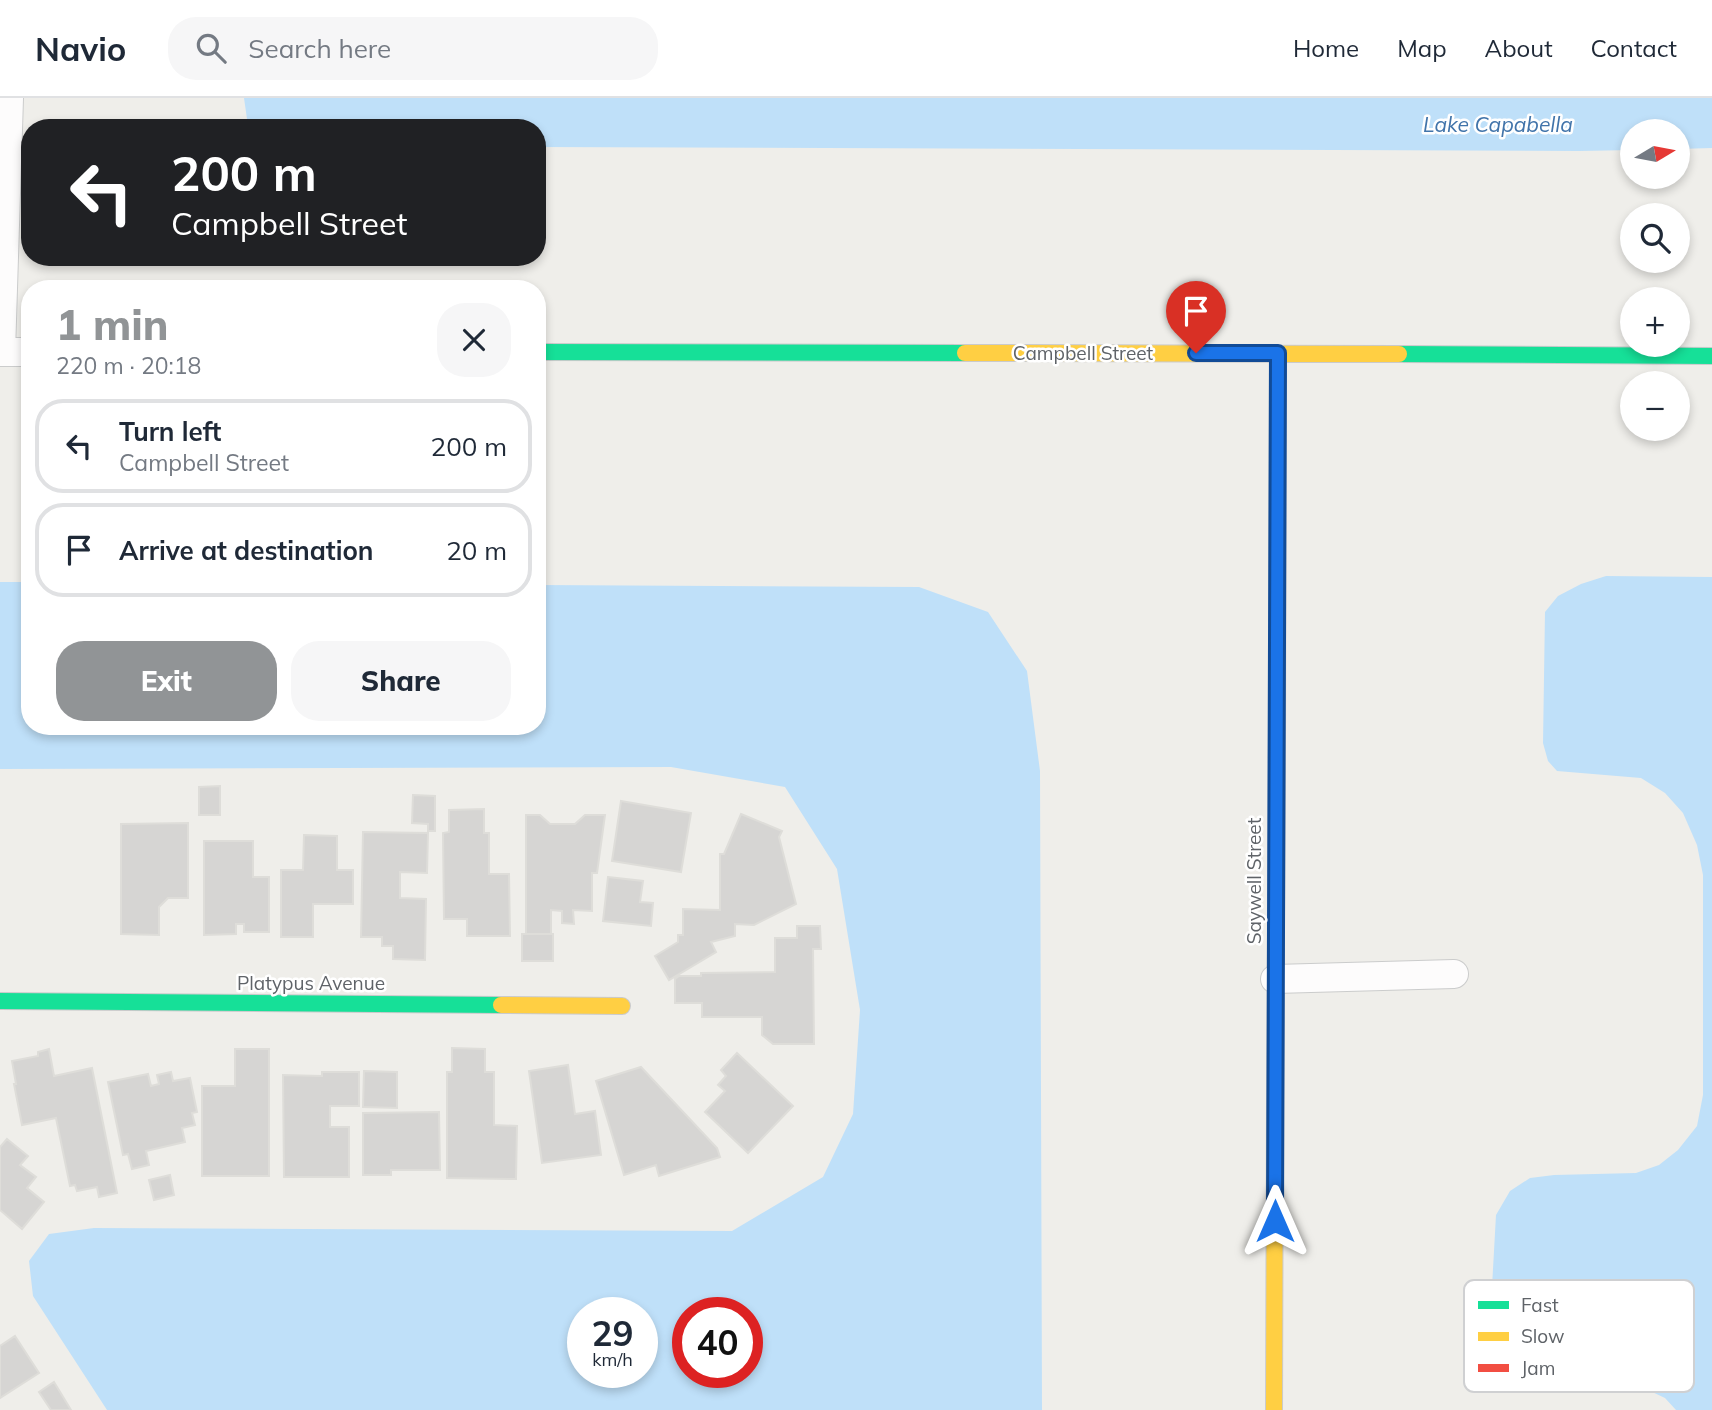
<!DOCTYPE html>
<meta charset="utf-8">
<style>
:root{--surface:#fff;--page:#f6f6f7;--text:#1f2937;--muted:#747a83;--line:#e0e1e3;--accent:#919496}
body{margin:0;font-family:Mulish,sans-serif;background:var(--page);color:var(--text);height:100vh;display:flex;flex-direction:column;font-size:26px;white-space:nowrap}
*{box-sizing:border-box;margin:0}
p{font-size:23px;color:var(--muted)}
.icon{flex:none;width:38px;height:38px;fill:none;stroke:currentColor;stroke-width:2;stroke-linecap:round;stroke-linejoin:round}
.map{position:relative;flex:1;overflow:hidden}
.details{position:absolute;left:21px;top:182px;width:525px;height:455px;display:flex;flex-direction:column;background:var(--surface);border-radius:28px;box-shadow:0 4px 10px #0003}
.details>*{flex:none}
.banner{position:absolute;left:21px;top:21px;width:525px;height:147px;border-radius:28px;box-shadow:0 4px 10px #0003;background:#202124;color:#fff;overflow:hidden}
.needle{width:46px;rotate:80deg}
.controls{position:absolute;left:1620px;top:21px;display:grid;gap:14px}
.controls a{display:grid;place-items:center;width:70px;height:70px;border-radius:50%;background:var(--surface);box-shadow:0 4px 10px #0003;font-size:35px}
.speed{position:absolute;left:567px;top:1199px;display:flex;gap:14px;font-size:35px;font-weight:700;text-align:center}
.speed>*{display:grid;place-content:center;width:91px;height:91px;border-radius:50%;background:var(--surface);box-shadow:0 4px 10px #0003;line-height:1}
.speed small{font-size:18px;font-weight:400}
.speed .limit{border:10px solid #d22;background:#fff;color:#111}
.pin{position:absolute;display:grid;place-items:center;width:60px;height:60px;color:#fff;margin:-72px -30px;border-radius:50% 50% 50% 0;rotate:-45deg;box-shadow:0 0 7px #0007}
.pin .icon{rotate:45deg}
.me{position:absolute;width:77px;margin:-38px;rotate:0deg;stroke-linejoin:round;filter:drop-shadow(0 0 5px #0008)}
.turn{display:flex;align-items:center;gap:24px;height:147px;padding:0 35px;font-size:32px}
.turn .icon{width:91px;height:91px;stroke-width:2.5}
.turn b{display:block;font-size:49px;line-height:60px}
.round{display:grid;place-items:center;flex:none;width:74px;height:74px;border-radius:28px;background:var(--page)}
.summary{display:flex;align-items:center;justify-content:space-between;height:119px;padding:0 35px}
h1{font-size:42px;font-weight:800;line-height:52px;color:var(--accent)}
.primary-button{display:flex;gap:14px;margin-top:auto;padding:14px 35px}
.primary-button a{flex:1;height:80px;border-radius:28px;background:var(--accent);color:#fff;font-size:28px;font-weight:800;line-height:80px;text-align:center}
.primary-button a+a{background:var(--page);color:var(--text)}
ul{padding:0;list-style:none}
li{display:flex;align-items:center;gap:21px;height:94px;margin:0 14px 10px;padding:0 21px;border:4px solid var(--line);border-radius:28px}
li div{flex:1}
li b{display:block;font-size:26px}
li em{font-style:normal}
header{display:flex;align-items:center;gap:42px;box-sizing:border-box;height:98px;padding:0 35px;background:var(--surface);border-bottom:2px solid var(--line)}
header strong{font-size:33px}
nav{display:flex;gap:38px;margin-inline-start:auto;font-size:24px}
.search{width:490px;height:63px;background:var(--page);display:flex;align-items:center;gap:18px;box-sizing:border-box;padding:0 24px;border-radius:28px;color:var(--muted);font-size:26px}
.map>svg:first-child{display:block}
.water{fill:#bfe0f9;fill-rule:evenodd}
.building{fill:#d6d5d3;stroke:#deddd9;stroke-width:2}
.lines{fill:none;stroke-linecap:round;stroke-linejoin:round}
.street-casing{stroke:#cbcccc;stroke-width:30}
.fast-casing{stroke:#cacacb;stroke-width:18}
.slow-casing{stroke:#cacacb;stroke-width:18}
.jam-casing{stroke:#cacacb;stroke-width:18}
.street{stroke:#fdfcfc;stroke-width:28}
.fast{stroke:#16e098;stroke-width:16}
.slow{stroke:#ffcf43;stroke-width:16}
.jam{stroke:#f24e42;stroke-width:16}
.route-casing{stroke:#114b97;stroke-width:18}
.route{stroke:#1a73e8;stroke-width:12}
.labels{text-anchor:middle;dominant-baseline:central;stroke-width:5;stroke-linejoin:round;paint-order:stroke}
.street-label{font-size:19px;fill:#5f6368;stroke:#fff}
.water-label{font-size:21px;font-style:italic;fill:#4174aa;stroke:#fff}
.key{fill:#fff;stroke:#cfd0d2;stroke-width:2}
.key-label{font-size:19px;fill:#5f6368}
</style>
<header>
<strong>Navio</strong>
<div class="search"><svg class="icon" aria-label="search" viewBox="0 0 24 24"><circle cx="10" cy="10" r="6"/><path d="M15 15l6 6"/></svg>Search here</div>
<nav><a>Home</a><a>Map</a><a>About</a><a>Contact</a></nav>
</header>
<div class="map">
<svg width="1712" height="1312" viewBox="0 0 1712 1312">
<rect width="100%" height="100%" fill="#efeeea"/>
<!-- water -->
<path class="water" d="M244 0H1712V50L1678 51V33H1633V52L1579 53 537 49V30H255L247 21Z
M1606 478 1712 479V1312H1676L1665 1300 1633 1285 1536 1277 1516 1270 1500 1252 1494 1230 1492 1189 1496 1117 1510 1093 1530 1080 1554 1077 1636 1075 1659 1067 1678 1052 1697 1028 1703 997V777L1697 747 1683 715 1665 695 1641 680 1557 673 1548 663 1543 645 1545 514 1558 498 1581 486Z
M0 484H30V628H537V487L919 489 988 514 1027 573 1040 673 1042 1312H107L33 1198 29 1163 49 1136 94 1130 732 1133 823 1079 853 1016 860 912 837 771 785 689 671 669 0 671ZM583 1214H642V1274H583ZM688 1214H747V1274H688Z"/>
<!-- building -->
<path class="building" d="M220 688V717H199V689Z
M413 697 435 698V733H428V726L412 725Z
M621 703 691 715 681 774 612 763Z
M484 711V735H489V776H509L510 838H467V821H444L443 735 449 734V712Z
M741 716 782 733 779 739 796 806 754 827 735 826V838L711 844 716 854 669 882 655 858 678 844V837H683V811L720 812V756H724Z
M526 717H540L550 726H575L585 717H605L597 775H592V813L573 812 574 826 562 825V813L551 812V836H526Z
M188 725V800H168L159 809V837L121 836V726Z
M363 734 428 735 427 775 400 774V800L426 801 425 862 393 861V848H382V839H361Z
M304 737 337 738V772H353V806H313V839H281V772H303Z
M204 743H253V779H269V834H244V826H236V836L204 837Z
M608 779 643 783 640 804 653 805 651 828 603 823Z
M797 828H820L821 851H813L814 946H773L762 937V919H702V905H675V881L679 878H701V875L775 874V840H797Z
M522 836H553V863H522Z
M452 950 485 951V974H494V1027L517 1028 516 1081 447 1080V974H452Z
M49 951 54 978 92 970 117 1095 99 1099 97 1089 77 1093 75 1087 70 1088 56 1020 22 1027 14 986H16L12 963 38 958V954Z
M235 951H269V1078H202V988H235Z
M737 955 793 1008 748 1055 705 1014 725 993 718 987 726 978 721 972Z
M568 967 575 1016 595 1013 601 1057 542 1065 529 973Z
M641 969 717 1050 720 1059 659 1078 656 1067 624 1077 596 983Z
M364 973 397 974V1010L363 1009Z
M171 974 173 983 190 980 197 1014 192 1015 195 1027 182 1030 185 1044 146 1053 149 1067 132 1071 128 1056 123 1057 108 984 148 976 151 988 159 986 157 977Z
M322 974H359V1008H330V1029H349V1079H284L283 977 322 978Z
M439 1014 440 1072H391V1077H363V1015Z
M7 1041 28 1058 20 1067 36 1079 27 1090 44 1104 22 1131 0 1112V1049Z
M170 1077 174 1097 154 1102 149 1082Z
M15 1238 39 1275 0 1300V1248Z
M54 1284 71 1312H51L39 1294Z"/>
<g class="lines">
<defs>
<path id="street" d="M0 254H30
M1 254 9 0
M1275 881 1454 876"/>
<path id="fast" d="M537 254 965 255
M1399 256 1712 258
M0 903 501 907"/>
<path id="slow" d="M965 255 1399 256
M1277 638 1278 255
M501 907 622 908
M1274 1312 1275 1003"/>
<path id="jam" d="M1275 1003 1277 638"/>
</defs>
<!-- street casing -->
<use href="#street" class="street-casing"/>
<!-- fast casing -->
<use href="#fast" class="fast-casing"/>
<!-- slow casing -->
<use href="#slow" class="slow-casing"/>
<!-- jam casing -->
<use href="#jam" class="jam-casing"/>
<!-- street -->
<use href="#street" class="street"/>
<!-- fast -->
<use href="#fast" class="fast"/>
<!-- slow -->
<use href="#slow" class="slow"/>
<!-- jam -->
<use href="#jam" class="jam"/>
</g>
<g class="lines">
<defs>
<path id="route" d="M1196 255H1278L1275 1123"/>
</defs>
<!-- route casing -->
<use href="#route" class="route-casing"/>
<!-- route -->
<use href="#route" class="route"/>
</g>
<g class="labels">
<!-- street labels -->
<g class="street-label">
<text x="1083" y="255">Campbell Street</text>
<text transform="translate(1254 783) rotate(-90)">Saywell Street</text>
<text x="311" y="885">Platypus Avenue</text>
</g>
<!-- water labels -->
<g class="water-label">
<text x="1498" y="26">Lake Capabella</text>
</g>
</g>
<!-- legend -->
<rect x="1464" y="1182" width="230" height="112" rx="10" class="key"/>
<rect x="1478" y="1203" width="31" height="8" fill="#16e098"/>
<rect x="1478" y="1234" width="31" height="9" fill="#ffcf43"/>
<rect x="1478" y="1266" width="31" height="8" fill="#f24e42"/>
<g class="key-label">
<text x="1521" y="1214">Fast</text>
<text x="1521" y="1245">Slow</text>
<text x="1521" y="1277">Jam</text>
</g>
</svg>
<div class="controls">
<a><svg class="needle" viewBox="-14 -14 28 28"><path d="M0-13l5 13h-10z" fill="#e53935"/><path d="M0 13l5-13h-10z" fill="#747a83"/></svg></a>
<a><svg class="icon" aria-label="search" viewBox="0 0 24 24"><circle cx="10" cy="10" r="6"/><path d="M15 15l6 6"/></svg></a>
<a>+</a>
<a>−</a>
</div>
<div class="speed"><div>29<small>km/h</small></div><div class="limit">40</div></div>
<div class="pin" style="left:1196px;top:255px;background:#d93025"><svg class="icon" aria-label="arrive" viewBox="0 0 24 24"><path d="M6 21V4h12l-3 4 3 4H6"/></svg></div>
<svg class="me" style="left:1275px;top:1123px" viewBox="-20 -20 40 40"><path d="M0-17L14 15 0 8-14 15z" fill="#1a73e8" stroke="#fff" stroke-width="4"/></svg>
<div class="banner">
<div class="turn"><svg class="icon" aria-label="left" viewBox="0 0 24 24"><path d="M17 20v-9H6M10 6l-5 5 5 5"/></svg><div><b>200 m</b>Campbell Street</div></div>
</div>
<section class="details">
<div class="summary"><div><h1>1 min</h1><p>220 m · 20:18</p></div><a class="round"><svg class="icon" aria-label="close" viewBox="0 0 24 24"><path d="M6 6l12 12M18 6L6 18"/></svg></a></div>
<ul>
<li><svg class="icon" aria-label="left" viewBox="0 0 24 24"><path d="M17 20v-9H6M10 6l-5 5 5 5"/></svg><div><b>Turn left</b><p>Campbell Street</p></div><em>200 m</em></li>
<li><svg class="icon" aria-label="arrive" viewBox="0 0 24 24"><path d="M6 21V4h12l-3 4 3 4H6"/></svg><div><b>Arrive at destination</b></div><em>20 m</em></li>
</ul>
<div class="primary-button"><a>Exit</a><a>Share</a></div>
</section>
</div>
